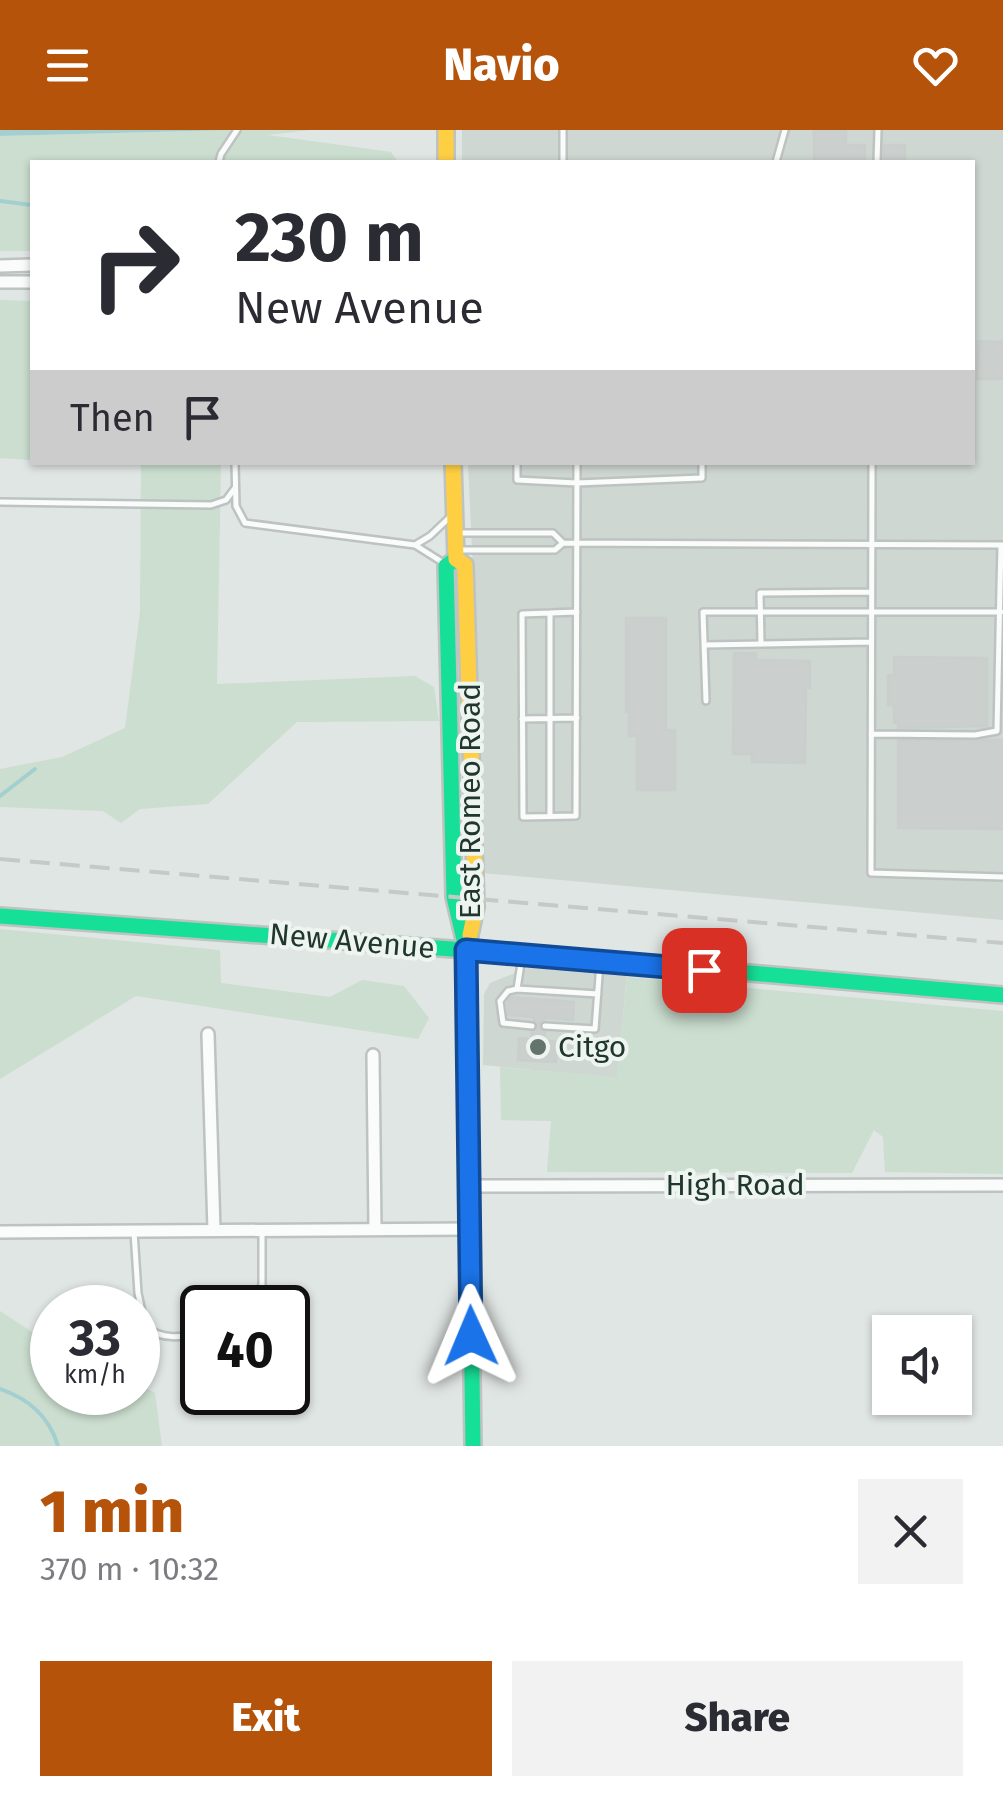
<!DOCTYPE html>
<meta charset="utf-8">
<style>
:root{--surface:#fff;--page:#f2f2f3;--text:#2b2b33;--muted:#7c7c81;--accent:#b45309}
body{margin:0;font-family:"Fira Sans",sans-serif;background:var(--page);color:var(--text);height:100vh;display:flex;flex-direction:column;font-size:38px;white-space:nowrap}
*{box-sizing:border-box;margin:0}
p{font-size:32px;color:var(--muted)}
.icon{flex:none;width:55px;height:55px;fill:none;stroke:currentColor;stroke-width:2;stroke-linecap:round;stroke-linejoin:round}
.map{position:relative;height:1316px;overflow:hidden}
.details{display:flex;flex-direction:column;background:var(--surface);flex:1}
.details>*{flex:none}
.guide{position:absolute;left:30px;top:30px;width:945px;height:305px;border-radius:0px;box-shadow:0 2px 8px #0004;background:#fff;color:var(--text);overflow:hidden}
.controls{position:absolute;left:872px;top:1185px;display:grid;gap:20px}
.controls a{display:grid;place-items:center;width:100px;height:100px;border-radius:0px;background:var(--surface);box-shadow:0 2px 8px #0004;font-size:50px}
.speed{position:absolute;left:30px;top:1155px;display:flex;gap:20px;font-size:50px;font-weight:700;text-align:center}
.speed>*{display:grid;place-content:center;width:130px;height:130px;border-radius:50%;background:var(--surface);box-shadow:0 2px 8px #0004;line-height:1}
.speed small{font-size:25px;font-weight:400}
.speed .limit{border:5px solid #111;border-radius:15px;background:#fff;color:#111}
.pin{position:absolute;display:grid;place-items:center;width:85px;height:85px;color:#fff;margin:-42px;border-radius:20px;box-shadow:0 5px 15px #0006}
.me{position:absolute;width:110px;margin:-55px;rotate:359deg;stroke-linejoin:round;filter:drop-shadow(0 0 8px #0008)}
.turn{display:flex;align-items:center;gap:35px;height:210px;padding:0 40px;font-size:45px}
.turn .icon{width:130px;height:130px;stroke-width:2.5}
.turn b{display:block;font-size:70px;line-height:85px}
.then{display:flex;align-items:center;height:95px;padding:0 40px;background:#0003;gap:20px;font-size:38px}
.round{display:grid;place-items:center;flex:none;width:105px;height:105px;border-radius:0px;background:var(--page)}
.overview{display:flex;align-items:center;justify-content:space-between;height:170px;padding:0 40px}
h1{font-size:60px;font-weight:800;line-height:75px;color:var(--accent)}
.button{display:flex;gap:20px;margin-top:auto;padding:20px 40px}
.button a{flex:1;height:115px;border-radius:0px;background:var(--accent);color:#fff;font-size:40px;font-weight:800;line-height:115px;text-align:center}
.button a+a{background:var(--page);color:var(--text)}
header{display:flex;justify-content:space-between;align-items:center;height:130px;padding:0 40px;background:var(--accent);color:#fff;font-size:45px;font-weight:800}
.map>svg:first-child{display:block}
.built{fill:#cfd7d2}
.green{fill:#cbdecf}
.water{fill:#a4cfd0}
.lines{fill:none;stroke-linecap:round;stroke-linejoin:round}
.stream{stroke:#a4cfd0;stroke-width:4}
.building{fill:#cbcfcd;stroke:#c9cfcc;stroke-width:2.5}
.lane-casing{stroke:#bdc3c0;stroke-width:10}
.street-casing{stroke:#bdc3c0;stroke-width:16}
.fast-casing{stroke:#bdc3c0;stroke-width:20}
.slow-casing{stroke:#bdc3c0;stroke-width:20}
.lane{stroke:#fafbfb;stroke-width:5}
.street{stroke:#fafbfb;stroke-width:11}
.fast{stroke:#16e098;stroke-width:15}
.slow{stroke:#ffcf43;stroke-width:15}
.rail{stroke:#c5c9c7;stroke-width:4;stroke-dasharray:20 10;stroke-linecap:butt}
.route-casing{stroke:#114b97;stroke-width:25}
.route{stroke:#1a73e8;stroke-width:18}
.poi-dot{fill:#64746d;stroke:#eef5f1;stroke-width:4}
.labels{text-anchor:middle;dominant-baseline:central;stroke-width:8;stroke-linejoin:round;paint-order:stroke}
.street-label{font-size:30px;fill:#21362e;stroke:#eef5f1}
.poi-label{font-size:30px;fill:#21362e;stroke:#eef5f1;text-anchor:start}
</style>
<header><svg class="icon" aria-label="menu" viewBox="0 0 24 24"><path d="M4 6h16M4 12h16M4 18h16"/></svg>Navio<svg class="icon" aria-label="heart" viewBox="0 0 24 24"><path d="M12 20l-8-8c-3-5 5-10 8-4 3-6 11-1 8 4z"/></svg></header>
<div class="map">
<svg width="1003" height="1316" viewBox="0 0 1003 1316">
<rect width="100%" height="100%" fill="#e0e6e3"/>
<!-- built -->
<path class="built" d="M462 0H1003V790L482 743 478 552 468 333 972 332V32H462Z
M528 838 627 844 617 948 483 935 484 864 490 853Z"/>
<!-- green -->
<path class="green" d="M229 0H310L268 5 391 22 398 32H32V121H0V6Z
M0 170 32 171V330L0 328Z
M141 333H221L217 554 415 546 434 557 439 591 297 592 208 674 140 679 121 693 103 681 0 677V639L62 627 125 598 140 482Z
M0 799 220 820 221 853 330 867 362 850 404 856 429 888 418 909 136 866 0 949Z
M627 847 1003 881V1044L885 1042 883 1007 874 1000 852 1043 547 1042 551 991 501 990 500 937 617 947Z
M0 1181 52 1215V1262H138V1254L155 1263 162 1316H0Z"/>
<!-- water -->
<path class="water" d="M0 0H229L0 6Z"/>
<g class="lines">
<!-- stream -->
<path class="stream" d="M0 71 32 75
M0 666 35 639
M0 1259C29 1269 49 1286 58 1316"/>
</g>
<!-- building -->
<path class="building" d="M814 0H846V15H865V32H814Z
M884 15H905V32H884Z
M978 211 1003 212V249H977Z
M626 488H666V600H675V660H637V606H629V582H626Z
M734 523H756V530L810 531V558H806L805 633 752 632V624H733Z
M894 527 987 528V596L898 598V593H894V575H888V545H894Z
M898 610H1003V699L898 698Z
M511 867 574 872 573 890 546 888 539 895 545 902 544 910 557 912 556 932 518 930 519 908 531 909 532 902 538 896 533 887 508 885V871Z"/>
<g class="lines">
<defs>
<path id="lane" d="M219 32 221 24 237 0
M563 32V0
M776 32 785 0
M877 32 878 0
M235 332 236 376 245 393 415 415 442 432
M517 332V350L577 353 702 348V332
M872 332 871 743 1003 747
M0 372 211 375 226 370 235 358
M460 403H553L563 413
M415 415 430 406 451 386
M459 420H555L563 413 1003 415
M1000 456 1001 415
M550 483 522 484 523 687 576 686 577 332
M761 513 760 463 871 462
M704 515 871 512
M706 571 703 482H1001
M522 589 577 588
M871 604 975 605 997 601 1000 456
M550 685V483L577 482
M522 827 517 859 508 861 500 871 503 893 532 896
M517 859 598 864
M545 896 595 899 600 833
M134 1102 138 1163 145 1196C161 1211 183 1207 202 1203
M255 1178 262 1154V1103"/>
<path id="street" d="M0 136 32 135
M0 152H32
M208 904 214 1100
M373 925 375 1099
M468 1056 1003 1055
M0 1102 469 1099"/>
<path id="fast" d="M456 429 446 436 454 767 466 818
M0 786 601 830 1003 865
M470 805 466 820 473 1316"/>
<path id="slow" d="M446 0V32
M453 332 456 429 465 435 476 777 470 805"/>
</defs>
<!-- lane casing -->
<use href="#lane" class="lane-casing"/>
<!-- street casing -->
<use href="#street" class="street-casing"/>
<!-- fast casing -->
<use href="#fast" class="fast-casing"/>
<!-- slow casing -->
<use href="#slow" class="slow-casing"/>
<!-- lane -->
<use href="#lane" class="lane"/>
<!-- street -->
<use href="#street" class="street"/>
<!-- fast -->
<use href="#fast" class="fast"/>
<!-- slow -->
<use href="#slow" class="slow"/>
<!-- rail -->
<path class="rail" d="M0 729 1003 813"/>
</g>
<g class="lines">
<defs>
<path id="route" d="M471 1206 466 820 704 840"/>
</defs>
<!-- route casing -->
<use href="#route" class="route-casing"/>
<!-- route -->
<use href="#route" class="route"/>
</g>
<!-- markers -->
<circle class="poi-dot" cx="538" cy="917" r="10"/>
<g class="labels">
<!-- street labels -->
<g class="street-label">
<text transform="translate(470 671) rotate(-90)">East Romeo Road</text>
<text transform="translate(352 811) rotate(5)">New Avenue</text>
<text x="735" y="1055">High Road</text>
</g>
<!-- poi labels -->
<g class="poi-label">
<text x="558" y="917">Citgo</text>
</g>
</g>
</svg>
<div class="controls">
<a><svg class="icon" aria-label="sound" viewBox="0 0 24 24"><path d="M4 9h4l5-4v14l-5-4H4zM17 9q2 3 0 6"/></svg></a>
</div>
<div class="speed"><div>33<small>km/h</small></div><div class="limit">40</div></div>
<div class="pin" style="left:704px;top:840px;background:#d93025"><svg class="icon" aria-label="arrive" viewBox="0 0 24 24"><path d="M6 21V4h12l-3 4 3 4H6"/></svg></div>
<svg class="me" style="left:471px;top:1206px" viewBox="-20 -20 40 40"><path d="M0-17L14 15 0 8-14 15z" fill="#1a73e8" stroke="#fff" stroke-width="4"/></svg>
<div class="guide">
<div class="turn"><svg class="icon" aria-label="right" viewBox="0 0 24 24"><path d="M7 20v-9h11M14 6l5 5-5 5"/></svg><div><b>230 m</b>New Avenue</div></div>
<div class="then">Then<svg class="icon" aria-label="arrive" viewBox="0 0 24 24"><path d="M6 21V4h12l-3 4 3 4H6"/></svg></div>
</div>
</div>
<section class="details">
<div class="overview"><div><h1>1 min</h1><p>370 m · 10:32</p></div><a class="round"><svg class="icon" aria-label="close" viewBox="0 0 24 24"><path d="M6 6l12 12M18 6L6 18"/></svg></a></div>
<div class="button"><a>Exit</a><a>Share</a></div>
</section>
